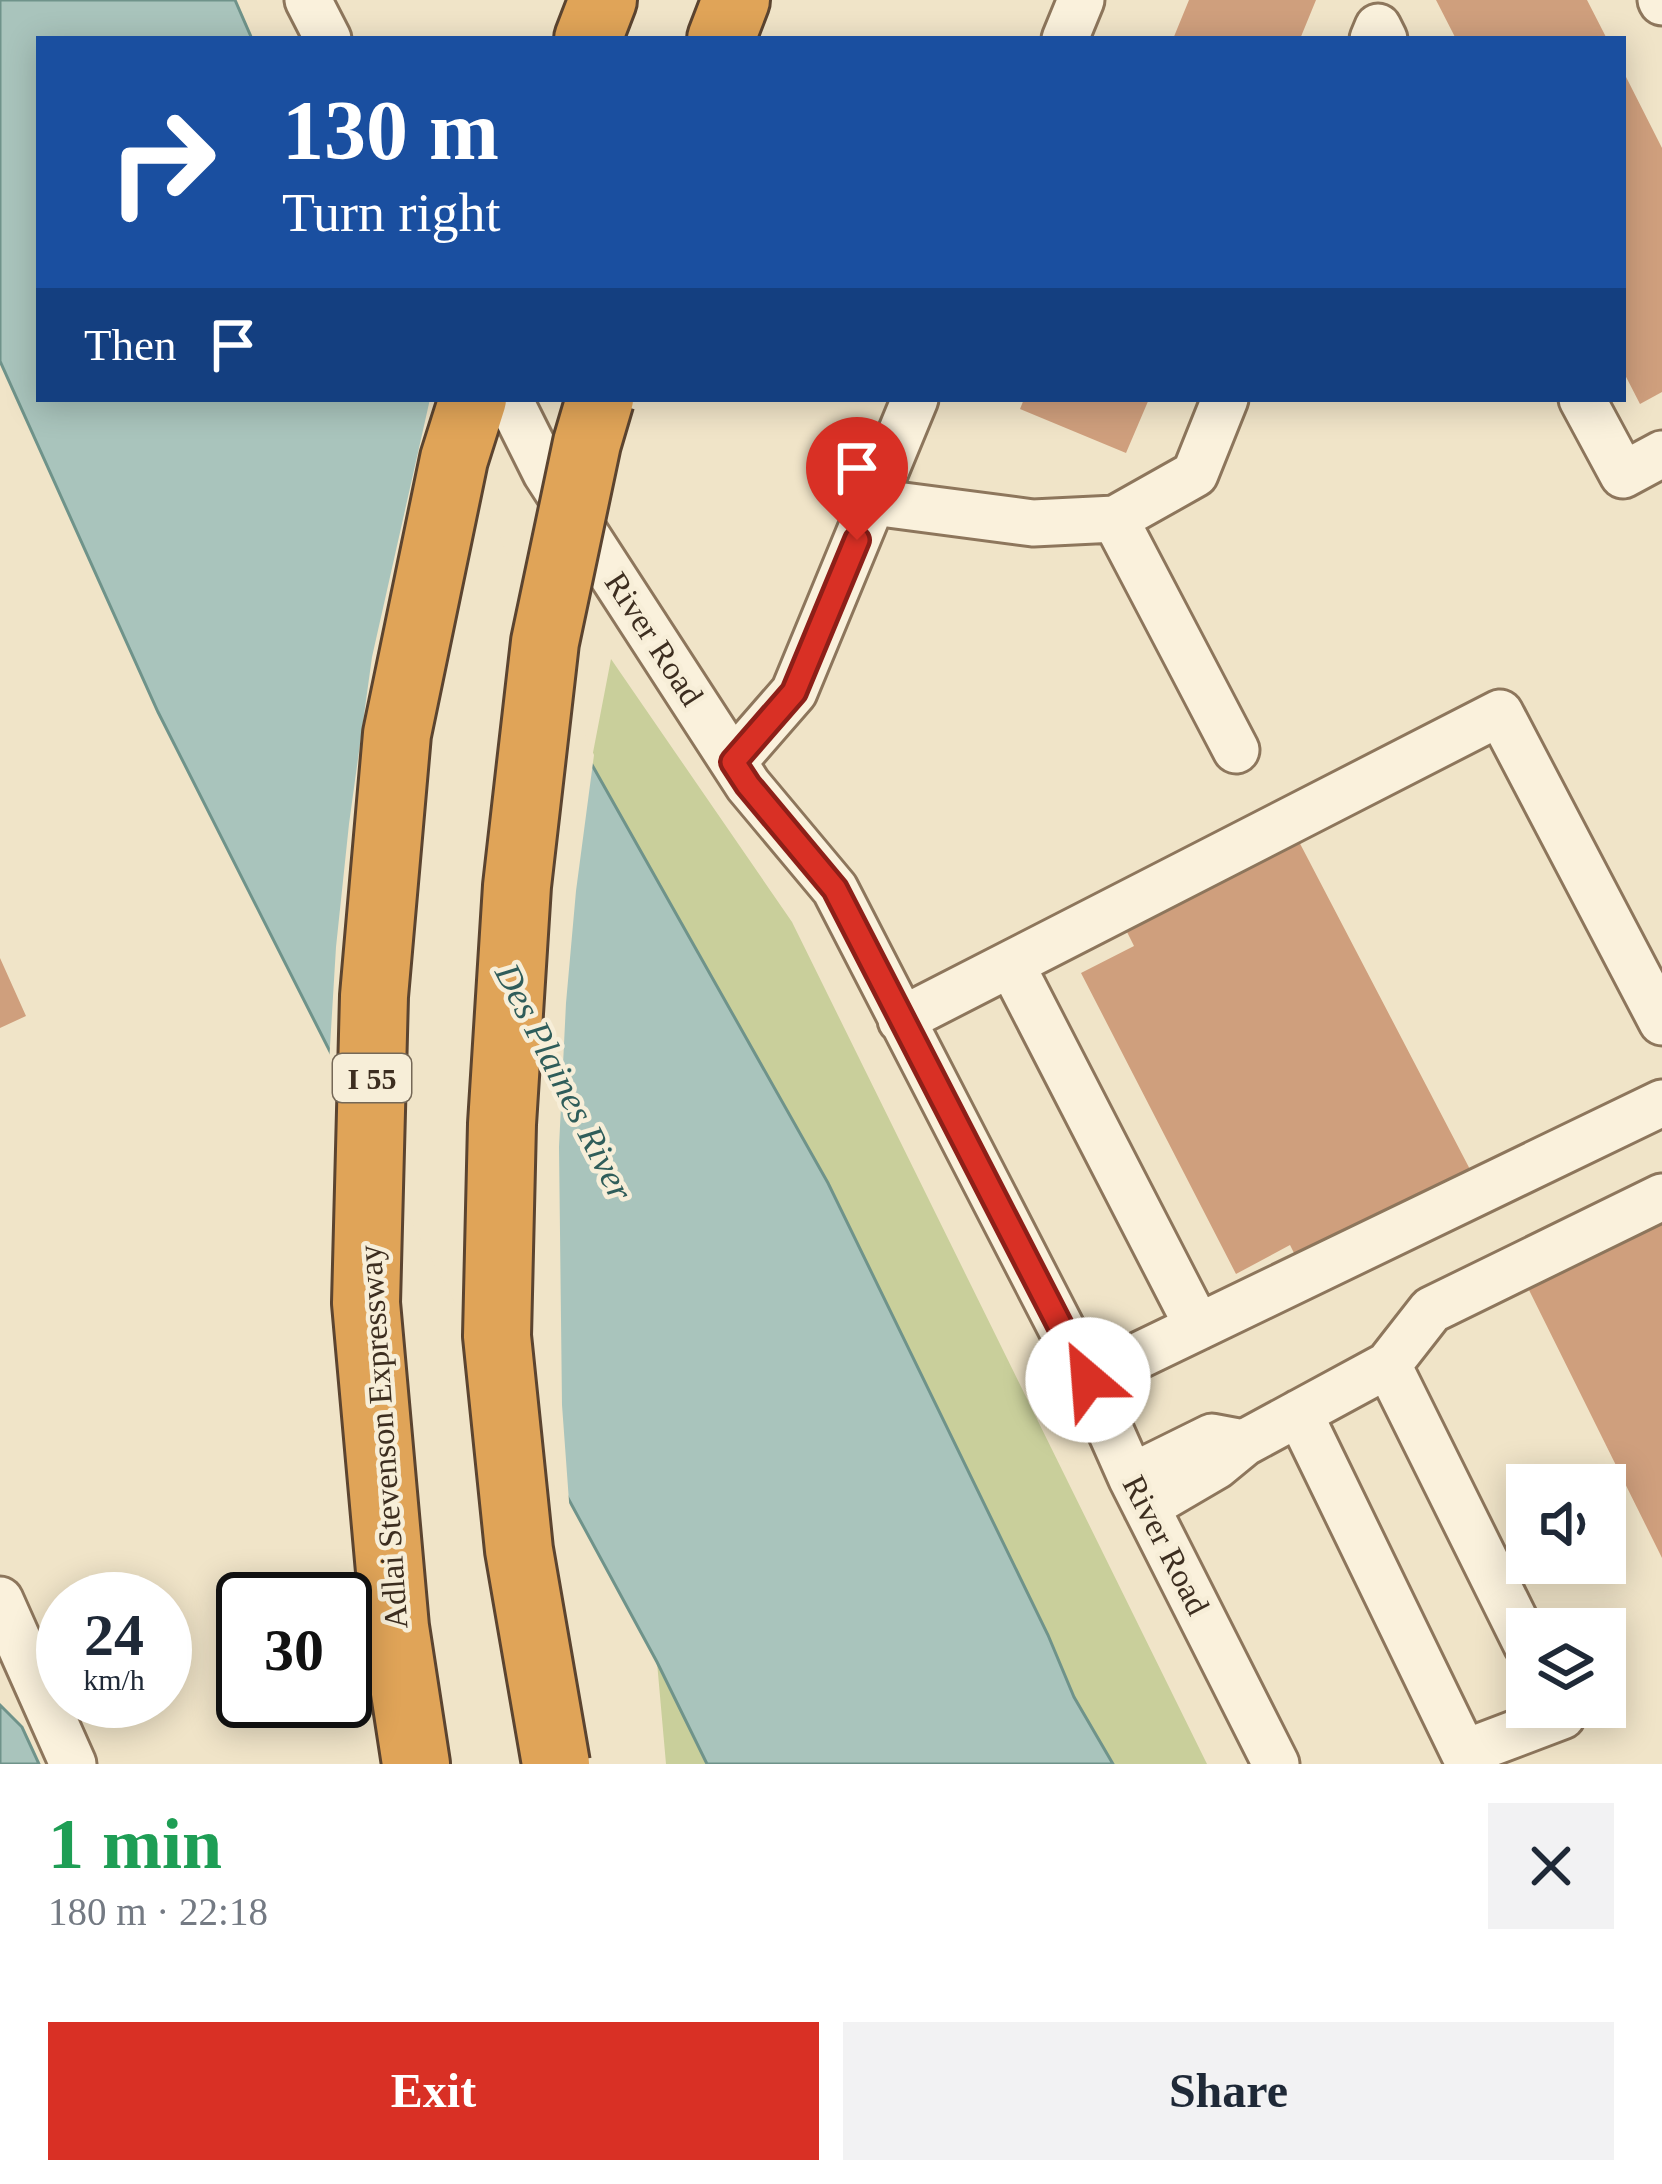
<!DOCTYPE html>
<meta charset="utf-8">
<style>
:root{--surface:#fff;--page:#f2f2f3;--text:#1f2937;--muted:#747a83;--accent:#d93025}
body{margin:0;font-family:"Times New Roman",serif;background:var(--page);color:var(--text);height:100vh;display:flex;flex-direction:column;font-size:45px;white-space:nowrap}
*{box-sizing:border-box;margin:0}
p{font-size:39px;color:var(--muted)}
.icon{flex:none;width:66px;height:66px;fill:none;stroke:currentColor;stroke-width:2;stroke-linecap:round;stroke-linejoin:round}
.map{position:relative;height:1764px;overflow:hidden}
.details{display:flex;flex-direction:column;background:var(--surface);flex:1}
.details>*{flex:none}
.guide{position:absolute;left:36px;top:36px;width:1590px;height:366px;border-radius:0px;box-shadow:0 6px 30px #0003;background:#1a4fa0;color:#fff;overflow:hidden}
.buttons{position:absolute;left:1506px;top:1464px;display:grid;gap:24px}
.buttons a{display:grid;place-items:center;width:120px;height:120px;border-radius:0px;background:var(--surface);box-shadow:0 6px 30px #0003;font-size:60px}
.speed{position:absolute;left:36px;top:1572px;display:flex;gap:24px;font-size:60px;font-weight:700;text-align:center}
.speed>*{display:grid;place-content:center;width:156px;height:156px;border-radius:50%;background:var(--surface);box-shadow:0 6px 30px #0003;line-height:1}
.speed small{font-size:30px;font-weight:400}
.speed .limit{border:6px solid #111;border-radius:18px;background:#fff;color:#111}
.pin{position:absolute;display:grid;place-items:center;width:102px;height:102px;color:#fff;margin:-123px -51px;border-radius:50% 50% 50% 0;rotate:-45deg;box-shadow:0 0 12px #0007}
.pin .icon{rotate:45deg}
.me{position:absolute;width:132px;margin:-66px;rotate:333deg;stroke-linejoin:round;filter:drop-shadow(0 0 9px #0008)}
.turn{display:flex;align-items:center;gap:42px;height:252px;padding:0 48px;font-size:54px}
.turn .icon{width:156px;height:156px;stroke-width:2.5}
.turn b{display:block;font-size:84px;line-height:102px}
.then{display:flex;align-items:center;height:114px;padding:0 48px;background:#0003;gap:24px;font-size:45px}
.round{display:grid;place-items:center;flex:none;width:126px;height:126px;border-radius:0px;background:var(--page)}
.summary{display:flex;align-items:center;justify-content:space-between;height:204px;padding:0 48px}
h1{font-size:72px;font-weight:700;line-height:90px;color:#1e9e55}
.button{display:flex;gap:24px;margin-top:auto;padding:24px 48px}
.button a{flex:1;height:138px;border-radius:0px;background:var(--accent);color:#fff;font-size:48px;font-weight:700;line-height:138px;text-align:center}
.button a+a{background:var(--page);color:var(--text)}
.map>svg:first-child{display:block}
.green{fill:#c9cf9b}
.water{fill:#a9c4bc;stroke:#6f938a;stroke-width:3}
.pier{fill:#f0e4c8}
.building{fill:#cf9f7d}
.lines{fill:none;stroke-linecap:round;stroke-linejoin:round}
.minor-casing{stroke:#8d765c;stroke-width:51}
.highway-casing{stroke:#5b4430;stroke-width:72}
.minor{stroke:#faf1dc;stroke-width:45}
.highway{stroke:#e0a458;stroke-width:66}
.highway-bridge-casing{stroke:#5b4430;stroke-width:72;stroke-linecap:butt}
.highway-bridge{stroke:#e0a458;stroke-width:66}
.route-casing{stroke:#8d1f18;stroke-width:30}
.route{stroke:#d93025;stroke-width:21}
.labels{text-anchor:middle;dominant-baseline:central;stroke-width:9;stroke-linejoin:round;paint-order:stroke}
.shield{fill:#f7eed8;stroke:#756857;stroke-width:3}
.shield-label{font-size:30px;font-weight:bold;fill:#3d2e20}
.street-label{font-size:33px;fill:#3d2e20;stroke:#f7eed8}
.water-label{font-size:36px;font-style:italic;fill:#2f5d5a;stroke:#f7eed8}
</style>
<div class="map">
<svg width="1662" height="1764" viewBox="0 0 1662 1764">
<rect width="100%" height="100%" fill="#f0e4c8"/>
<!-- green -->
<path class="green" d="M611 659 792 922 1207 1764H1113L1074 1697 1048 1635 828 1183 591 763Z
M657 1662 707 1764H666Z"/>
<!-- water -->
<path class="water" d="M0 0H235L252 39H39V399H431L591 763 828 1183 1048 1635 1074 1697 1113 1764H707L657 1662 391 1172 158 712 0 361Z
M0 1705 22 1727 39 1764H0Z"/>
<!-- pier -->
<path class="pier" d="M430 399H438L451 424 594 755 576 891 566 1003 559 1147 562 1405 570 1515 386 1175 329 1063 336 947 349 824 372 657Z"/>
<!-- building -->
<path class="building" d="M1189 0H1316L1300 39H1173Z
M1436 0H1587L1607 39H1456Z
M1623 71 1662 148V392L1640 404 1623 371Z
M1024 399H1149L1126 453 1020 409Z
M1295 834 1474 1177 1301 1267 1290 1245 1236 1274 1081 973 1134 946 1123 924Z
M0 958 26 1016 0 1028Z
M1662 1218V1558L1527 1286Z"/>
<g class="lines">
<defs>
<path id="minor" d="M308 0 328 39
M1661 0 1662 2
M1065 39 1081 0
M1373 39 1378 27 1384 39
M509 399 546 473 748 785 835 889 1088 1380 1131 1477 1276 1764
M1582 399 1623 475 1662 454
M873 502 1033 523 1115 519 1195 474 1225 399
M1115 519 1236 750
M733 762 794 692 915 399
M1011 964 1198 1327
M901 1020 1500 713 1662 1022
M1388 1365 1527 1645
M1088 1380 1662 1103
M1299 1413 1464 1753 1562 1716 1558 1707
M1244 1443 1388 1365 1431 1310 1662 1197
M1131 1477 1212 1437 1244 1443 1216 1466 1146 1507
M0 1600 73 1764"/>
<path id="highway" d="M588 39 603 0
M721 39 736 0
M416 1764 395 1627 366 1303 374 996 397 734 454 459 473 399"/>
</defs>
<!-- minor casing -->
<use href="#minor" class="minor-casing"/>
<!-- highway casing -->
<use href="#highway" class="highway-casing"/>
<!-- minor -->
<use href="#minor" class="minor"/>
<!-- highway -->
<use href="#highway" class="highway"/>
<defs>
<path id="highway-bridge" d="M556 1764 519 1550 497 1336 502 1124 517 886 545 642 587 443 600 399"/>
</defs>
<!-- highway-bridge casing -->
<use href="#highway-bridge" class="highway-bridge-casing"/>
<!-- highway-bridge -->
<use href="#highway-bridge" class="highway-bridge"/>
</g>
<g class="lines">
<defs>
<path id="route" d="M857 540 794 692 733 762 748 785 835 889 1088 1380"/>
</defs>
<!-- route casing -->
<use href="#route" class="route-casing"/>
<!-- route -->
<use href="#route" class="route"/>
</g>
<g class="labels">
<!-- shield labels -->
<rect class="shield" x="333" y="1054" width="78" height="48" rx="9"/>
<g class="shield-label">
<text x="372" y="1078">I 55</text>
</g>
<!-- street labels -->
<g class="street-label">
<text transform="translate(654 639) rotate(57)">River Road</text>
<text transform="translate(383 1437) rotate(-94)">Adlai Stevenson Expressway</text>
<text transform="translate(1166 1545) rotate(63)">River Road</text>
</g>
<!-- water labels -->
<g class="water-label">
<text transform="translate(564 1082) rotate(63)">Des Plaines River</text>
</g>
</g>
</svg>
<div class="buttons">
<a><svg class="icon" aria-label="sound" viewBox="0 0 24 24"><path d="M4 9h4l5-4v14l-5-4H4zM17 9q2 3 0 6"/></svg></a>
<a><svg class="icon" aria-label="layers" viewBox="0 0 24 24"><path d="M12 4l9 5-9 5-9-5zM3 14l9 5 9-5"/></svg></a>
</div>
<div class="speed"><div>24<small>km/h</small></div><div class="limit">30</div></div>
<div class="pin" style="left:857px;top:540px;background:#d93025"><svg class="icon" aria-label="arrive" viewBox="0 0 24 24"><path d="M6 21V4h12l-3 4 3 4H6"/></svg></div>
<svg class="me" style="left:1088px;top:1380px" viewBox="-20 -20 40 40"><circle r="19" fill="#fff"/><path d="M0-13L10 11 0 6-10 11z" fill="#d93025"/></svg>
<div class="guide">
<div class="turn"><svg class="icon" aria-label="right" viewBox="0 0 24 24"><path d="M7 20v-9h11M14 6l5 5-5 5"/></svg><div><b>130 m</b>Turn right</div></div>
<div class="then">Then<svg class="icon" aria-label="arrive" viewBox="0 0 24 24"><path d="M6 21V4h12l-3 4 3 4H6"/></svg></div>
</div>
</div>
<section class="details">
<div class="summary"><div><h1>1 min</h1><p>180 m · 22:18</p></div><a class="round"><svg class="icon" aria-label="close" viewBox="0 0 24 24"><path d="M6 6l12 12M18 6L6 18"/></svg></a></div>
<div class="button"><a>Exit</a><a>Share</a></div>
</section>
